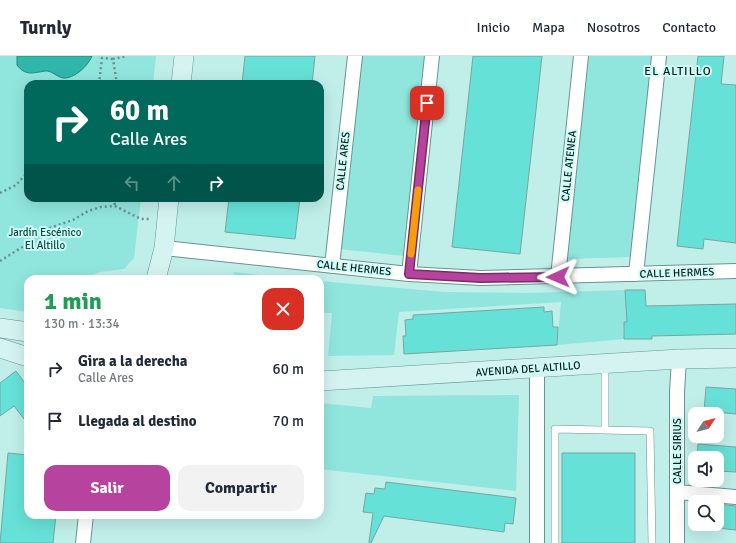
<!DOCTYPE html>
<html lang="es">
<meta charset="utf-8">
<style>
:root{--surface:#fff;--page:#f2f2f3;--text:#1f2937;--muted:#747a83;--line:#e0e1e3;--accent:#b6439d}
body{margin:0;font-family:Signika,sans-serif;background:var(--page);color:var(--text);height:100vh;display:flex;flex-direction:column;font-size:15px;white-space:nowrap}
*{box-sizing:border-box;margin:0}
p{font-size:13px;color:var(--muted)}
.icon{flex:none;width:22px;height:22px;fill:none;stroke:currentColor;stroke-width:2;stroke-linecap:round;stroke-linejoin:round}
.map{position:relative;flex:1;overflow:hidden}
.sheet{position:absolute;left:24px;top:219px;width:300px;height:244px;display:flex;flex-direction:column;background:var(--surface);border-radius:12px;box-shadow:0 4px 16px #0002}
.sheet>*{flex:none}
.banner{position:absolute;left:24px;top:24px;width:300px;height:122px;border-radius:12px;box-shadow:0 4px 16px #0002;background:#00695c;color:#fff;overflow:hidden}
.needle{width:26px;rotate:54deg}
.tools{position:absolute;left:688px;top:351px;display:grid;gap:8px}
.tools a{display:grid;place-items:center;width:36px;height:36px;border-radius:8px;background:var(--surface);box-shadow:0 4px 16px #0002;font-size:20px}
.pin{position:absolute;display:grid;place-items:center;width:34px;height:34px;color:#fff;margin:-17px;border-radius:8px;box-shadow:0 2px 6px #0006}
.me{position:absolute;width:44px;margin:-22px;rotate:269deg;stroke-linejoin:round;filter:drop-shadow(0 0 3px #0008)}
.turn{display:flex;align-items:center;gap:14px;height:84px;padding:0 20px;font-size:18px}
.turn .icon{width:52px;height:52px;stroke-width:2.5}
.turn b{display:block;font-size:28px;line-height:34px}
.lanes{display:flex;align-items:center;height:38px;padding:0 20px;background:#0003;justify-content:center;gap:20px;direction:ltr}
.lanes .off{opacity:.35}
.round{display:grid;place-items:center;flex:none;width:42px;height:42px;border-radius:12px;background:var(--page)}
.overview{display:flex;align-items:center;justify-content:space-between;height:68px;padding:0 20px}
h1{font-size:24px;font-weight:700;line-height:30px;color:#1e9e55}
.action{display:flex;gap:8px;margin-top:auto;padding:8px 20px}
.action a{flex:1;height:46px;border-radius:12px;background:var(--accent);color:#fff;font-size:16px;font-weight:700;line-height:46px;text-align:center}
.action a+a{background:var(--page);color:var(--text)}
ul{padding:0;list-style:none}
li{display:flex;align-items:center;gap:12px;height:52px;padding:0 20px}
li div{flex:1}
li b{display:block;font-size:15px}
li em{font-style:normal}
header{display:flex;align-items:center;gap:24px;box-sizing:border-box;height:56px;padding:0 20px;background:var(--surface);border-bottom:1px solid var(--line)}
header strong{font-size:19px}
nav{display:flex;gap:22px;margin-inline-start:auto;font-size:14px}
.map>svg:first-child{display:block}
.green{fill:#90e5dd}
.water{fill:#31b6ac;stroke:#258880}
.building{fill:#66e1d7;stroke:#79a5a0}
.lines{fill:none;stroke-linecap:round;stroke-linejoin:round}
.lane-casing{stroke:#68948f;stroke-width:8}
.street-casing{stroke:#68948f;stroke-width:16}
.secondary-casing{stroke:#68948f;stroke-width:20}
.path{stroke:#6d8e8b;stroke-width:2.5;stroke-dasharray:2 3;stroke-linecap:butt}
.lane{stroke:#fff;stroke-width:7}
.street{stroke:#fff;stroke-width:14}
.secondary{stroke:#d5f4f1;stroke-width:19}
.route-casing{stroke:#762c66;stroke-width:10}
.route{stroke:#b6439d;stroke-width:7}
.slow{stroke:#f59e0b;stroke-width:7}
.labels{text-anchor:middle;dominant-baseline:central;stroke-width:4;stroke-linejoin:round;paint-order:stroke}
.street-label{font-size:11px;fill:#0a1c1a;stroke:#cdfcf6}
.park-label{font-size:11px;fill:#124a45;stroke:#cdfcf6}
.neighbourhood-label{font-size:12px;letter-spacing:1px;fill:#0a1c1a;stroke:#cdfcf6}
</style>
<header>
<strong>Turnly</strong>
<nav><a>Inicio</a><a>Mapa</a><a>Nosotros</a><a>Contacto</a></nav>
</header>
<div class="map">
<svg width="736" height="487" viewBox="0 0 736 487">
<rect width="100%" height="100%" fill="#c0eee9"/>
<!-- green -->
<path class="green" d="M0 0H156L153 28H28V142H141L134 202 124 213 100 216 80 223H28V256L0 252Z
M361 0H426L404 200 340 193Z
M589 0H652L631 201 567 203Z
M234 216 298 223H233Z
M320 225 444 236 526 237 627 234V266L623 273 624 283 557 289 561 246 399 256 394 299 328 300 332 257H320Z
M519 339 516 435 320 413V347L371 352 373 340Z"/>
<!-- water -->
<path class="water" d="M17 0H92C88 10 74 23 63 22 57 21 51 14 45 15 33 17 25 20 17 9Z"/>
<!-- building -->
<path class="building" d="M245 0H315L312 28H242Z
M473 0H542L520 198 452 191Z
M698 0H724L721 28 736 29V187L704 183 703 193 677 190Z
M229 142H300L295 183 225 176Z
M625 234H645L646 250 736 248V278L652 280V283H624V266H627Z
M544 251V256L552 255 553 271H558L557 289 404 298 403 280H406L405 264 413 263V259Z
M16 315 28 331V368L14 350 0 360V327Z
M706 331 736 333V358L704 355Z
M698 388 736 391V416L717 415V402H697Z
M8 397 28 399V459H56L53 487H0Z
M562 397H635V487H562Z
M386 426 516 442 513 468 505 467 504 476 384 460 371 487 369 486 373 457 363 456 366 437 374 438 375 432 385 433Z
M717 448 736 450V474L717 472Z"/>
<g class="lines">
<defs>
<path id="lane" d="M605 374V308
M555 487V373L650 375 652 487"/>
<path id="street" d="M164 192 409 218 481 222 736 215
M332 210 355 0
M409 218 432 0
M636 218 659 0
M558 221 581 0
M537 312V487
M677 436 736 441
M83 487 86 459
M677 487V336L679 303"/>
<path id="secondary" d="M181 28 184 0
M156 223 164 192 169 142
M0 272 28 276
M0 292 28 301
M320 325 679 303 736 302"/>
</defs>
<!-- lane casing -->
<use href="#lane" class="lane-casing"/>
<!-- street casing -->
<use href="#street" class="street-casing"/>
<!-- secondary casing -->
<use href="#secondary" class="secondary-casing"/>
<!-- path -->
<path class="path" d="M99 28 102 2 113 3
M117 28 113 3 127 0
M0 137 16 129 28 116
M114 142 115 150
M0 205 24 190 38 176 73 164 88 155 101 151 115 150 141 163H150"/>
<!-- lane -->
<use href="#lane" class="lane"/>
<!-- street -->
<use href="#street" class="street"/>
<!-- secondary -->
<use href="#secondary" class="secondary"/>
</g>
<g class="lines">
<defs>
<path id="route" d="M427 47 409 218 481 222 558 221"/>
</defs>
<!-- route casing -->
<use href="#route" class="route-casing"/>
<!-- route -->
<use href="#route" class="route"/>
<!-- slow -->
<path class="slow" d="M411 198 418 134"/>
</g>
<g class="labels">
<!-- street labels -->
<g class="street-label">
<text transform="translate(343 105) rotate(-84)">CALLE ARES</text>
<text transform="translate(569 110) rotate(-84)">CALLE ATENEA</text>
<text transform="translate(354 212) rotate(6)">CALLE HERMES</text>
<text transform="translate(677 217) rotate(-2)">CALLE HERMES</text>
<text transform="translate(528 313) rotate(-4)">AVENIDA DEL ALTILLO</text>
<text transform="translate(677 395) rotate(-90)">CALLE SIRIUS</text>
</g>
<!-- park labels -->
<g class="park-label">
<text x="45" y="176">Jardín Escénico<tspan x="45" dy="13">El Altillo</tspan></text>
</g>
<!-- neighbourhood labels -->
<g class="neighbourhood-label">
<text x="678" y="15">EL ALTILLO</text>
</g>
</g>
</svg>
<div class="tools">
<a><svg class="needle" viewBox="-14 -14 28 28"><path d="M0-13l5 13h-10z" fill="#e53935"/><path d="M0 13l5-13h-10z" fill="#747a83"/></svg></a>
<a><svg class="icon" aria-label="sound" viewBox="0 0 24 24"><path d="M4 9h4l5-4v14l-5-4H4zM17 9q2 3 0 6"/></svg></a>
<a><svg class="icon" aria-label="search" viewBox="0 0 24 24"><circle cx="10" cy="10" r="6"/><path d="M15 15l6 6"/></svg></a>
</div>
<div class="pin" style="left:427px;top:47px;background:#d93025"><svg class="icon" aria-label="arrive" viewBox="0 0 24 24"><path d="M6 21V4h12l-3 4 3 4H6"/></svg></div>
<svg class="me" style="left:558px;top:221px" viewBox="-20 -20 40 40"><path d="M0-17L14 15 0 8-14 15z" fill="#b6439d" stroke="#fff" stroke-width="4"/></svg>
<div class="banner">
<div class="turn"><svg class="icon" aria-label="right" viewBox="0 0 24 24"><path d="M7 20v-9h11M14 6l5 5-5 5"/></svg><div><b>60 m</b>Calle Ares</div></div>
<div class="lanes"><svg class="icon off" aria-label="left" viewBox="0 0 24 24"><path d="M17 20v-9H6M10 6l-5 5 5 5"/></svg><svg class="icon off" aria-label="ahead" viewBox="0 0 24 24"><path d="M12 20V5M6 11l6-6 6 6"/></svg><svg class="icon" aria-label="right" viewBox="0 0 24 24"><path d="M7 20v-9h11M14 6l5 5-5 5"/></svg></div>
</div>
<section class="sheet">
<div class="overview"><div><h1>1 min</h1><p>130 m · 13:34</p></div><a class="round" style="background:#d93025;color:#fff"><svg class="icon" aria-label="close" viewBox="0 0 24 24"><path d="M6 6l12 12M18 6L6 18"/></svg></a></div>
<ul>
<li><svg class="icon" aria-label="right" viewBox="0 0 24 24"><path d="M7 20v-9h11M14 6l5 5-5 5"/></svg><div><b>Gira a la derecha</b><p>Calle Ares</p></div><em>60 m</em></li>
<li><svg class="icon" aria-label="arrive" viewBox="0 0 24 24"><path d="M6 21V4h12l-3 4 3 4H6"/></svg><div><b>Llegada al destino</b></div><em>70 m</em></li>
</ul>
<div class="action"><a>Salir</a><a>Compartir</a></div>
</section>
</div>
